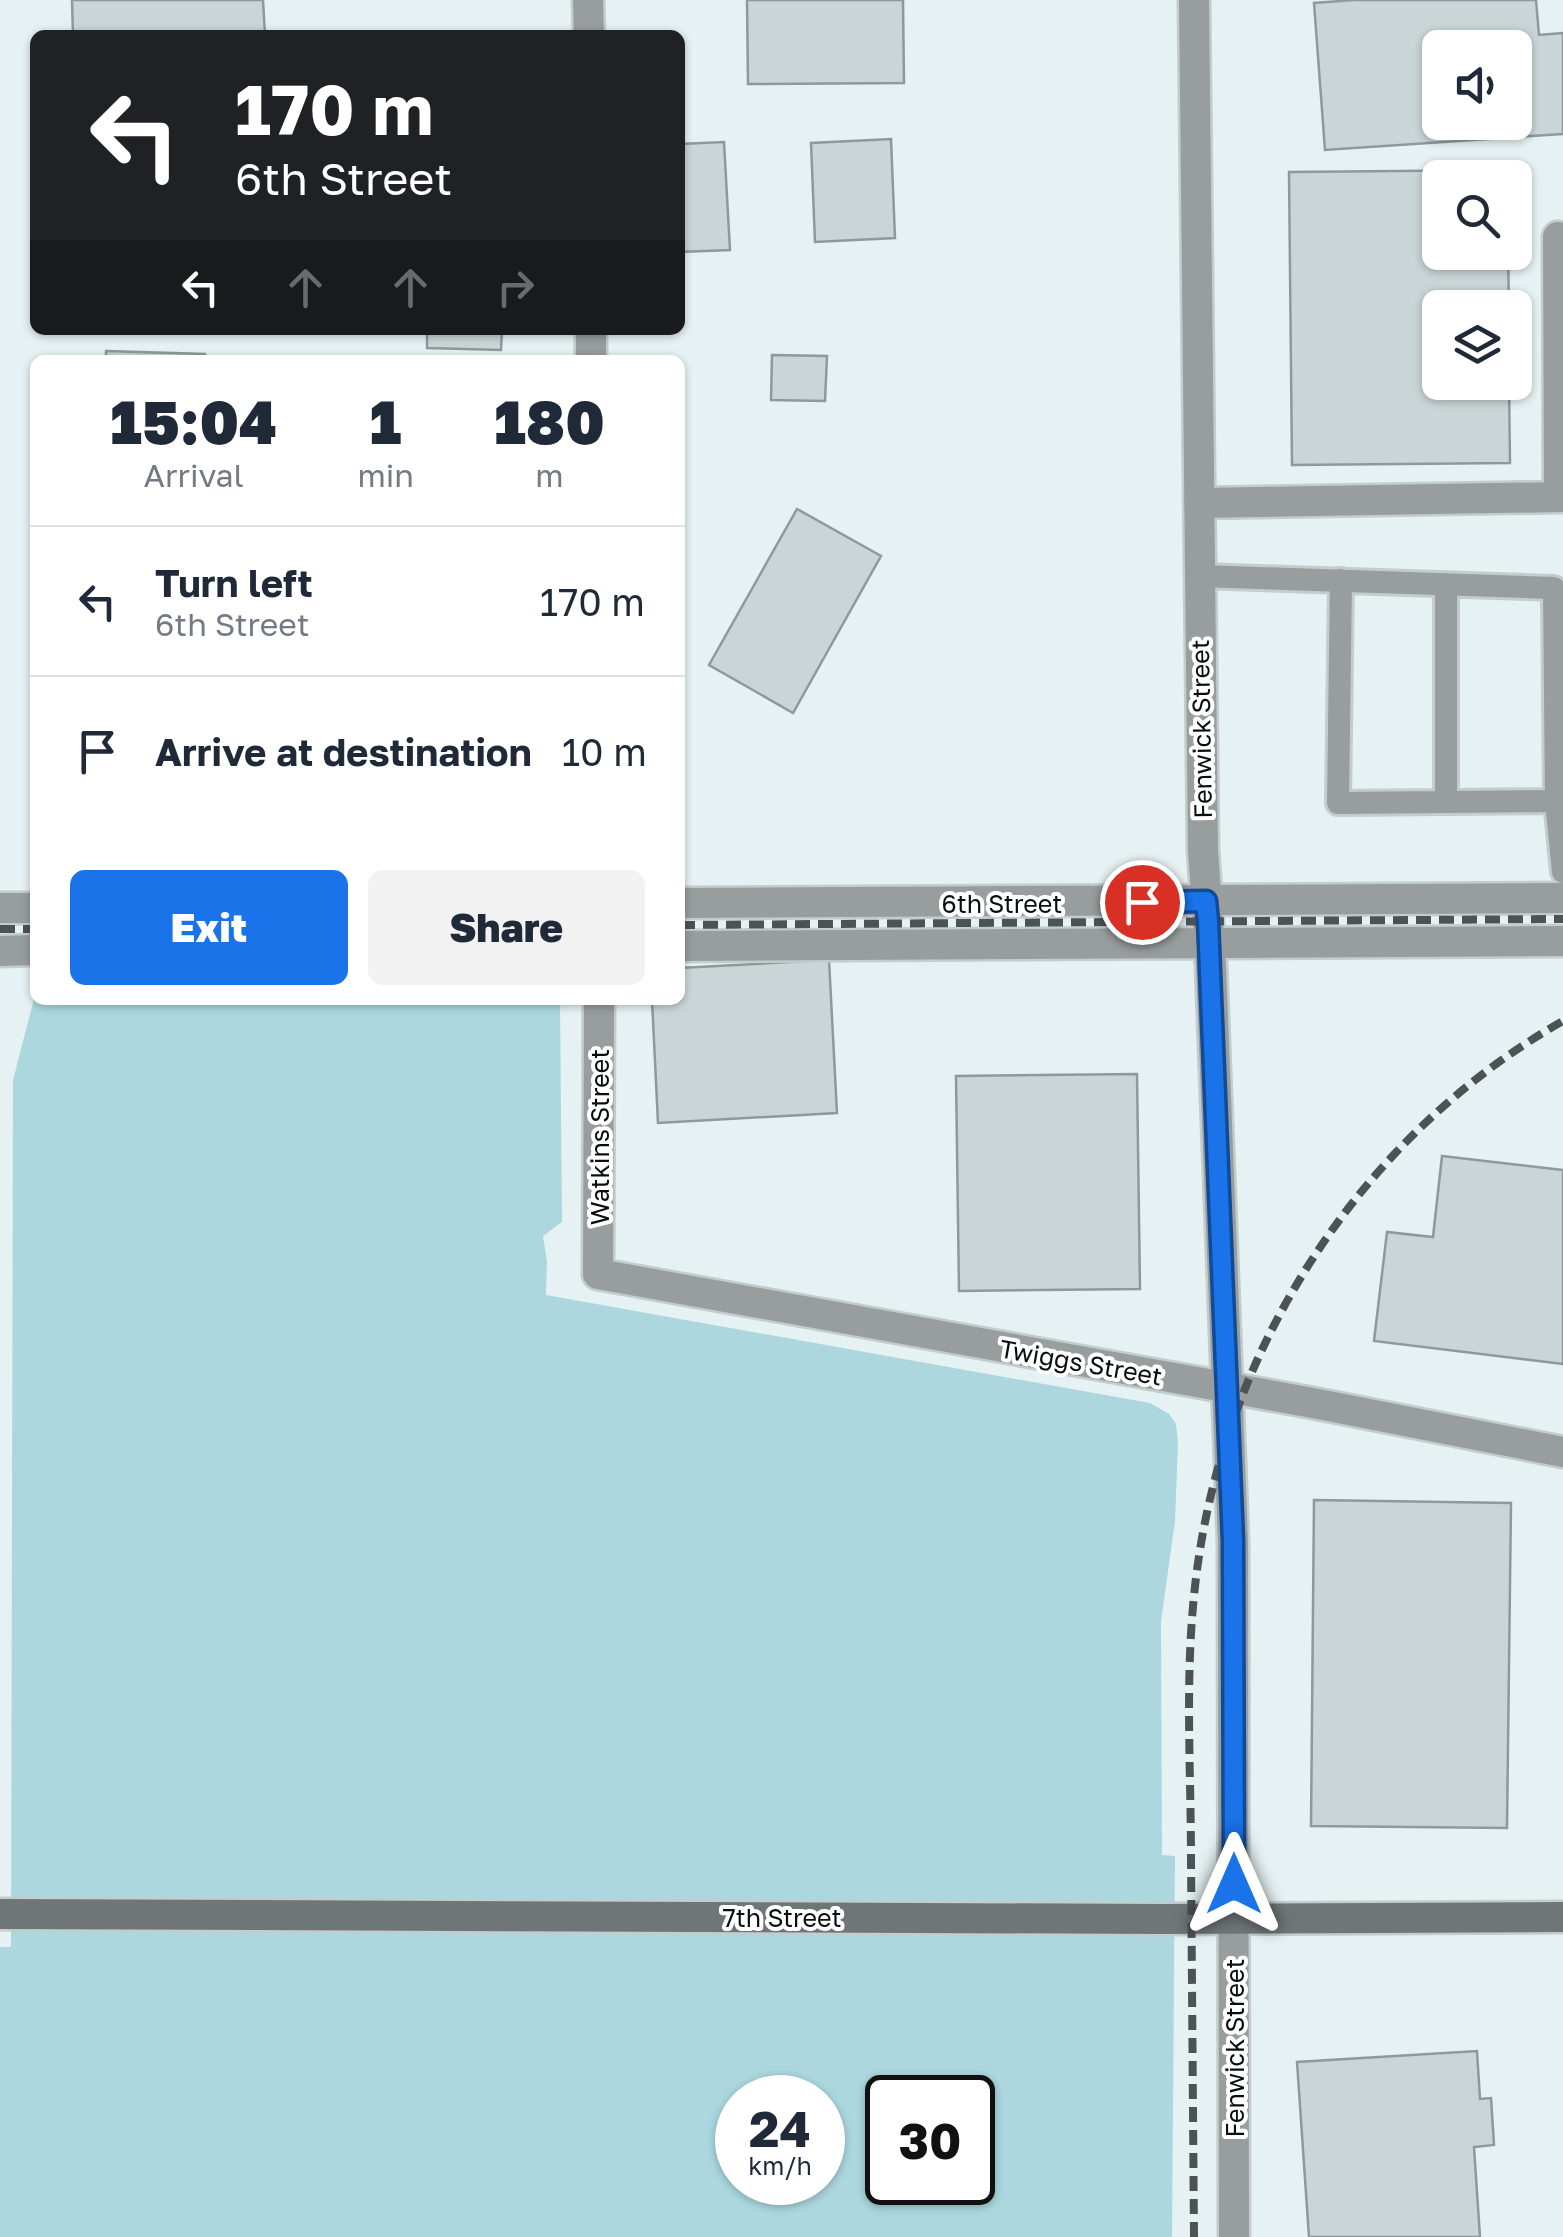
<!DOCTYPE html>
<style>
:root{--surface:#fff;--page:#f2f2f3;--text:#1f2937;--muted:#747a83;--line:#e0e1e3;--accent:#1a73e8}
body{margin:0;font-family:"Golos Text",sans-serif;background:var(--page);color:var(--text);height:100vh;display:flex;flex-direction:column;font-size:38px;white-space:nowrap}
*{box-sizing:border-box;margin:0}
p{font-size:32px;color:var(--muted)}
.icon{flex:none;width:55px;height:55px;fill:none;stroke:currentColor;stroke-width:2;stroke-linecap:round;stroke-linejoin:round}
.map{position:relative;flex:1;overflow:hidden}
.sheet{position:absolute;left:30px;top:355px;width:655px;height:650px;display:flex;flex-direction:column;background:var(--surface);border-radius:15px;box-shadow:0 2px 8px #0004}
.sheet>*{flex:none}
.banner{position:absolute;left:30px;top:30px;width:655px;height:305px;border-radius:15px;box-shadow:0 2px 8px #0004;background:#202124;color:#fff;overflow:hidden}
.controls{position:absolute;left:1422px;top:30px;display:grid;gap:20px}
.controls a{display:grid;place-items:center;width:110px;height:110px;border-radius:15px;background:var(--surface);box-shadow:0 2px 8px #0004;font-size:50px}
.speed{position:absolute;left:715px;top:2075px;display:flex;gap:20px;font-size:50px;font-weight:700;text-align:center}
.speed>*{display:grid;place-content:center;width:130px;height:130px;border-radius:50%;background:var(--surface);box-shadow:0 2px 8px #0004;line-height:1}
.speed small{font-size:25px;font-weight:400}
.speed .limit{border:5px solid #111;border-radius:15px;background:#fff;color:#111}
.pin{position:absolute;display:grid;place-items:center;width:85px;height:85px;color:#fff;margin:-42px;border:5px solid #fff;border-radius:50%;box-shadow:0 2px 10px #0007}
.me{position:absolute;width:110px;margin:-55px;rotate:0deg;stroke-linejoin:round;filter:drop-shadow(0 0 8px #0008)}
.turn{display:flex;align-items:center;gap:35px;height:210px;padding:0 40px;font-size:45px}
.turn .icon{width:130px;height:130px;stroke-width:2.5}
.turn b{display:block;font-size:70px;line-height:85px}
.lanes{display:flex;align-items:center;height:95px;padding:0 40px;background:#0003;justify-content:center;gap:50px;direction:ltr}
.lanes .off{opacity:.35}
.eta{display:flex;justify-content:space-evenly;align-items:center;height:170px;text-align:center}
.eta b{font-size:60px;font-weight:800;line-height:70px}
.action{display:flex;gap:20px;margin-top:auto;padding:20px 40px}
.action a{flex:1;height:115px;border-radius:15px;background:var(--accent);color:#fff;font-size:40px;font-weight:800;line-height:115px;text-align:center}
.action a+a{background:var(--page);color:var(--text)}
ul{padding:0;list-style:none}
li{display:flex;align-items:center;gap:30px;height:150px;padding:0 40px;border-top:2px solid var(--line)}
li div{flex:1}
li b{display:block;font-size:38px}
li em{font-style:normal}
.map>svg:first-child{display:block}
.green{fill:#acd7df;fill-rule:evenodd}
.building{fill:#cad5d7;stroke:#8e999b;stroke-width:2.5;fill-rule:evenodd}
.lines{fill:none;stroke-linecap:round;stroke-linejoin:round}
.lane-casing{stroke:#c3cdce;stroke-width:28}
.street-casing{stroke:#c3cdce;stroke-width:35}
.secondary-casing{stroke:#c3cdce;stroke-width:35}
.lane{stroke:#989d9e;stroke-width:22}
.street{stroke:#989d9e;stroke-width:30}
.secondary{stroke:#6f7678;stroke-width:30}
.rail{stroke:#4d5354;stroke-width:8;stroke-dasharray:15 8;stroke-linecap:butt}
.route-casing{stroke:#114b97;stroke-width:25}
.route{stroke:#1a73e8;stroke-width:18}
.labels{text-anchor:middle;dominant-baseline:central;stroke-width:8;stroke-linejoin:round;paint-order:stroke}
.street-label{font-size:25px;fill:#090d0d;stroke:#fff}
</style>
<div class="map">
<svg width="1563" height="2237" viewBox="0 0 1563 2237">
<rect width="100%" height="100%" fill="#e6f1f3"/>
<!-- green -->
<path class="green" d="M35 995V1000H560L562 1222 543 1236 547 1262 546 1295 1150 1403 1169 1414 1176 1424 1178 1442 1175 1521 1161 1622 1162 1855 1175 1856 1172 2237H0V1947H11L13 1080ZM738 2098H822V2182H738ZM888 2098H972V2182H888Z"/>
<!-- building -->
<path class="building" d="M72 0H263L265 35H73Z
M747 0H903L904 83 748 84Z
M1354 0H1536L1539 35 1563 33V134L1325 150 1314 3ZM1440 48H1515V122H1440Z
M891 139 895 238 815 242 811 143Z
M724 142 730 250 680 252V144Z
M1507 170V178H1440V252H1508L1509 308H1440V382H1509L1510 463 1292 465 1289 172Z
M427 330H502L501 350 427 348Z
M106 351 205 354V360H106Z
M772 355 827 356 825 401 771 400Z
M797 509 881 556 793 713 709 665Z
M829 960 837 1113 658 1123 652 1000H680V968Z
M1137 1074 1140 1289 959 1291 956 1076Z
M1442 1156 1563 1170V1364L1374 1341 1387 1232 1433 1237Z
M1314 1500 1511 1503 1507 1828 1311 1826Z
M1477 2051 1480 2099 1491 2098 1494 2145 1474 2147 1480 2237H1309L1297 2062Z"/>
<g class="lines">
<defs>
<path id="lane" d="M1200 576 1554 588 1556 801 1563 872
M1341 580 1338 803 1556 801
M1446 584V802"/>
<path id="street" d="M588 0 589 35
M1194 0 1203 850 1211 966 1233 1541 1234 2237
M1558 237 1559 497
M591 330V360
M1199 503 1563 497
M680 903 1563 898
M0 908H35
M680 946 1563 941
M0 951 35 950
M599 1000 598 1274 1313 1403 1563 1452"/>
<path id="secondary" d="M0 1914 1162 1919 1563 1917"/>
</defs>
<!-- lane casing -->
<use href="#lane" class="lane-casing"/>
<!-- street casing -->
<use href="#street" class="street-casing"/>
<!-- secondary casing -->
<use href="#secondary" class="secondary-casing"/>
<!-- lane -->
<use href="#lane" class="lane"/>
<!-- street -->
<use href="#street" class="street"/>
<!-- secondary -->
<use href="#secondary" class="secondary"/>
<!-- rail -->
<path class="rail" d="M680 925 1563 919
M0 929H35
M1194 2237C1193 2111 1192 1985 1191 1860 1191 1772 1185 1683 1194 1596 1217 1359 1356 1138 1563 1021"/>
</g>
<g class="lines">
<defs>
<path id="route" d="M1142 902 1206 901 1208 921 1233 1541 1234 1884"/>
</defs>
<!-- route casing -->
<use href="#route" class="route-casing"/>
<!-- route -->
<use href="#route" class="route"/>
</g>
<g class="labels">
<!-- street labels -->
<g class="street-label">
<text transform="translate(1201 729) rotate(-91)">Fenwick Street</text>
<text x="1002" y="903">6th Street</text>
<text transform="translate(599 1137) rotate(-90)">Watkins Street</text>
<text transform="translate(1081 1362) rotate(10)">Twiggs Street</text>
<text x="782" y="1917">7th Street</text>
<text transform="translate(1234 2048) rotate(-90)">Fenwick Street</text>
</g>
</g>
</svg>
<div class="controls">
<a><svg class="icon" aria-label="sound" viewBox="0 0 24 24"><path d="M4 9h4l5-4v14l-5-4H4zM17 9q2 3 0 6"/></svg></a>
<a><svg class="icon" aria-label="search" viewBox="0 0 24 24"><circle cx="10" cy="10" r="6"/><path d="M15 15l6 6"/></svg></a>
<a><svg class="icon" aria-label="layers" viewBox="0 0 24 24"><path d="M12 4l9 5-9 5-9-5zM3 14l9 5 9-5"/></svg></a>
</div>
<div class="speed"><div>24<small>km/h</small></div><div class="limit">30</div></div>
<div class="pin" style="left:1142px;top:902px;background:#d93025"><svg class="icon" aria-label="arrive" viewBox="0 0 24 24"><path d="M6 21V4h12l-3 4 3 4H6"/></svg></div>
<svg class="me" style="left:1234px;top:1884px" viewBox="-20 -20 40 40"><path d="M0-17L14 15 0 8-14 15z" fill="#1a73e8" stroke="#fff" stroke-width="4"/></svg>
<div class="banner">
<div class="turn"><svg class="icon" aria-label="left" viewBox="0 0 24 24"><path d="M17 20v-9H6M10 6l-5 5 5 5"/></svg><div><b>170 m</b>6th Street</div></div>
<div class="lanes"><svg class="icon" aria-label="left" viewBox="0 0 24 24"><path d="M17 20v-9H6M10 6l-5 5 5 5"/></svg><svg class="icon off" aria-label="ahead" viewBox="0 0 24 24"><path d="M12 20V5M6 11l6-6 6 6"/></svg><svg class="icon off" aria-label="ahead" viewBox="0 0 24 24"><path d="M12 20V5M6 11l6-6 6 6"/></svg><svg class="icon off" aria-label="right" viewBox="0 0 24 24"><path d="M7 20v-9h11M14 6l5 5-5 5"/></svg></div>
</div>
<section class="sheet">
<div class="eta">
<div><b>15:04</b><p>Arrival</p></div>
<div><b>1</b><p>min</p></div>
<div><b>180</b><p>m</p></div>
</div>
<ul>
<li><svg class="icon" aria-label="left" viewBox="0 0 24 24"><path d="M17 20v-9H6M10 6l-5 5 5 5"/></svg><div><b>Turn left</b><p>6th Street</p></div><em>170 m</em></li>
<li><svg class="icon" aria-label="arrive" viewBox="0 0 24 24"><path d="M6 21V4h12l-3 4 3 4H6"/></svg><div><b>Arrive at destination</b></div><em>10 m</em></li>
</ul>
<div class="action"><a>Exit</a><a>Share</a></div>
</section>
</div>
